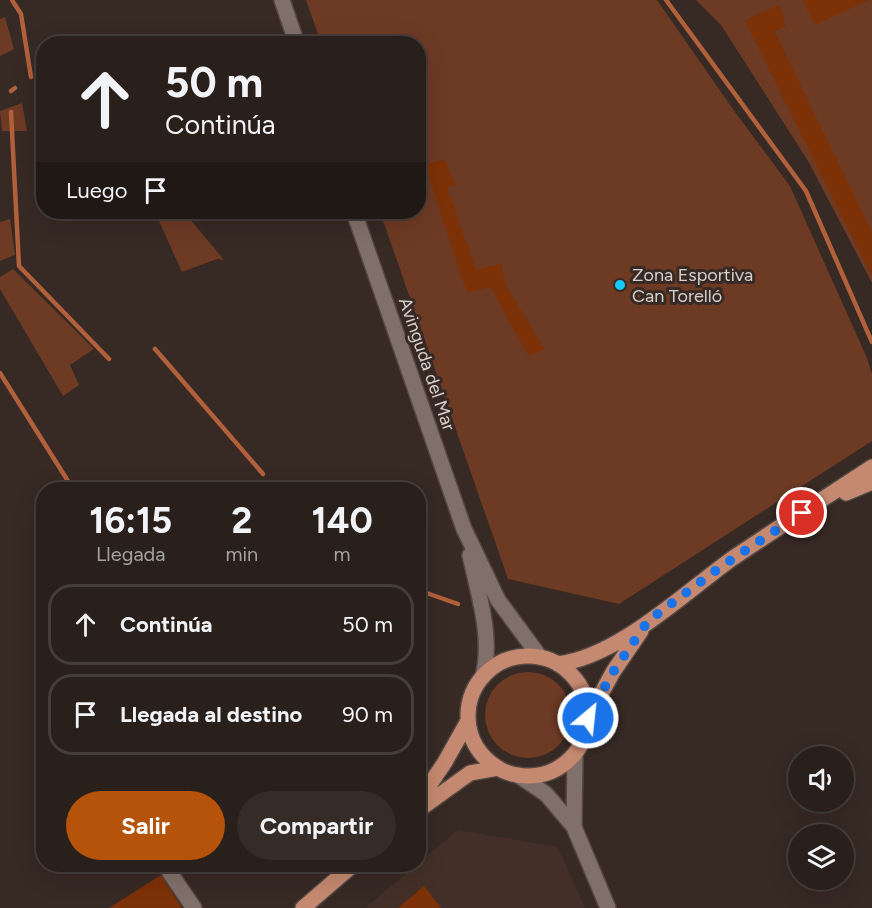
<!DOCTYPE html>
<html lang="es">
<meta charset="utf-8">
<style>
:root{--surface:#291f1b;--page:#352c28;--text:#f1f3f6;--muted:#a5a2a3;--line:#453d3a;--accent:#b45309}
body{margin:0;font-family:Figtree,sans-serif;background:var(--page);color:var(--text);height:100vh;display:flex;flex-direction:column;font-size:22px;white-space:nowrap}
*{box-sizing:border-box;margin:0}
p{font-size:20px;color:var(--muted)}
.icon{flex:none;width:33px;height:33px;fill:none;stroke:currentColor;stroke-width:2;stroke-linecap:round;stroke-linejoin:round}
.map{position:relative;flex:1;overflow:hidden}
.panel{position:absolute;left:36px;top:482px;width:390px;height:390px;display:flex;flex-direction:column;background:var(--surface);border-radius:24px;box-shadow:0 6px 24px #0002,0 0 0 2px var(--line)}
.panel>*{flex:none}
.hud{position:absolute;left:36px;top:36px;width:390px;height:183px;border-radius:24px;box-shadow:0 6px 24px #0002,0 0 0 2px var(--line);background:#291f1b;color:var(--text);overflow:hidden}
.buttons{position:absolute;left:788px;top:746px;display:grid;gap:12px}
.buttons a{display:grid;place-items:center;width:66px;height:66px;border-radius:50%;background:var(--surface);box-shadow:0 6px 24px #0002,0 0 0 2px var(--line);font-size:30px}
.pin{position:absolute;display:grid;place-items:center;width:51px;height:51px;color:#fff;margin:-26px;border:3px solid #fff;border-radius:50%;box-shadow:0 2px 6px #0007}
.me{position:absolute;width:66px;margin:-33px;rotate:28deg;stroke-linejoin:round;filter:drop-shadow(0 0 4px #0008)}
.turn{display:flex;align-items:center;gap:21px;height:126px;padding:0 30px;font-size:27px}
.turn .icon{width:78px;height:78px;stroke-width:2.5}
.turn b{display:block;font-size:42px;line-height:51px}
.then{display:flex;align-items:center;height:57px;padding:0 30px;background:#0003;gap:12px;font-size:22px}
.eta{display:flex;justify-content:space-evenly;align-items:center;height:102px;text-align:center}
.eta b{font-size:36px;font-weight:700;line-height:42px}
.cta{display:flex;gap:12px;margin-top:auto;padding:12px 30px}
.cta a{flex:1;height:69px;border-radius:36px;background:var(--accent);color:#fff;font-size:24px;font-weight:700;line-height:69px;text-align:center}
.cta a+a{background:var(--page);color:var(--text)}
ul{padding:0;list-style:none}
li{display:flex;align-items:center;gap:18px;height:81px;margin:0 12px 9px;padding:0 18px;border:3px solid var(--line);border-radius:24px}
li div{flex:1}
li b{display:block;font-size:22px}
li em{font-style:normal}
.map>svg:first-child{display:block}
.built{fill:#432f27}
.green{fill:#6d3a24}
.lines{fill:none;stroke-linecap:round;stroke-linejoin:round}
.stream{stroke:#b1603c;stroke-width:4.5}
.building{fill:#7d3106}
.minor-casing{stroke:#524743;stroke-width:18}
.major-casing{stroke:#524743;stroke-width:18}
.minor{stroke:#807069;stroke-width:15}
.major{stroke:#c48970;stroke-width:15}
.route{stroke:#1a73e8;stroke-width:10;stroke-dasharray:0 18}
.poi-dot{fill:#13cafb;stroke:#372924;stroke-width:2}
.labels{text-anchor:middle;dominant-baseline:central;stroke-width:6;stroke-linejoin:round;paint-order:stroke}
.poi-label{font-size:18px;fill:#d9d0cd;stroke:#372924;text-anchor:start}
.street-label{font-size:18px;fill:#d9d0cd;stroke:#372924}
</style>
<div class="map">
<svg width="872" height="908" viewBox="0 0 872 908">
<rect width="100%" height="100%" fill="#372924"/>
<!-- built -->
<path class="built" d="M458 830 558 847 585 908H365Z"/>
<!-- green -->
<path class="green" d="M306 0H657L735 112 790 186 867 358 872 374V441L619 604 508 579 380 212H418V44L321 43Z
M696 0H872V283L808 161 721 25Z
M5 17 14 49 0 56V19Z
M22 103 27 131H2L0 111Z
M155 212H184L224 260 217 259 182 272Z
M10 219 15 255 0 261V222Z
M13 269 94 349 70 365 79 385 63 396 0 289V277Z
M485 715a43 43 0 1 1 86 0a43 43 0 1 1-86 0Z"/>
<g class="lines">
<!-- stream -->
<path class="stream" d="M12 0 21 14 31 77
M666 0 806 191 872 342
M11 91 15 88
M11 112 19 266 109 359
M155 349 263 474
M0 373 73 489
M418 590 458 604"/>
</g>
<!-- building -->
<path class="building" d="M803 0H869L815 25Z
M779 5 786 26 774 31 872 232V276L745 21Z
M445 159 455 185 447 188 476 270 501 264 505 284 544 349 529 356 490 287 467 293 425 165Z
M161 875 182 908H109Z
M424 886 441 908H398Z"/>
<g class="lines">
<defs>
<path id="minor" d="M282 0 297 44
M354 212 464 529 498 600 540 657
M470 555C478 593 493 637 483 676
M518 775 546 794 574 827 608 908
M574 827 575 754
M170 873 194 908"/>
<path id="major" d="M846 493 872 482
M468 716a60 60 0 1 1 120 0a60 60 0 1 1-120 0Z
M558 664C618 657 684 593 733 558 779 527 826 497 872 467
M588 718 613 672 641 631
M418 802 445 762 468 721
M420 809 470 773 498 768
M303 908 354 864"/>
</defs>
<!-- minor casing -->
<use href="#minor" class="minor-casing"/>
<!-- major casing -->
<use href="#major" class="major-casing"/>
<!-- minor -->
<use href="#minor" class="minor"/>
<!-- major -->
<use href="#major" class="major"/>
</g>
<g class="lines">
<!-- route -->
<path class="route" d="M588 718 613 672 648 621 722 566 802 513"/>
</g>
<!-- markers -->
<circle class="poi-dot" cx="620" cy="285" r="6"/>
<g class="labels">
<!-- poi labels -->
<g class="poi-label">
<text x="632" y="275">Zona Esportiva<tspan x="632" dy="21">Can Torelló</tspan></text>
</g>
<!-- street labels -->
<g class="street-label">
<text transform="translate(427 364) rotate(71)">Avinguda del Mar</text>
</g>
</g>
</svg>
<div class="buttons">
<a><svg class="icon" aria-label="sound" viewBox="0 0 24 24"><path d="M4 9h4l5-4v14l-5-4H4zM17 9q2 3 0 6"/></svg></a>
<a><svg class="icon" aria-label="layers" viewBox="0 0 24 24"><path d="M12 4l9 5-9 5-9-5zM3 14l9 5 9-5"/></svg></a>
</div>
<div class="pin" style="left:802px;top:513px;background:#d93025"><svg class="icon" aria-label="arrive" viewBox="0 0 24 24"><path d="M6 21V4h12l-3 4 3 4H6"/></svg></div>
<svg class="me" style="left:588px;top:718px" viewBox="-20 -20 40 40"><circle r="17" fill="#1a73e8" stroke="#fff" stroke-width="3"/><path d="M0-11L8 9 0 5-8 9z" fill="#fff"/></svg>
<div class="hud">
<div class="turn"><svg class="icon" aria-label="ahead" viewBox="0 0 24 24"><path d="M12 20V5M6 11l6-6 6 6"/></svg><div><b>50 m</b>Continúa</div></div>
<div class="then">Luego<svg class="icon" aria-label="arrive" viewBox="0 0 24 24"><path d="M6 21V4h12l-3 4 3 4H6"/></svg></div>
</div>
<section class="panel">
<div class="eta">
<div><b>16:15</b><p>Llegada</p></div>
<div><b>2</b><p>min</p></div>
<div><b>140</b><p>m</p></div>
</div>
<ul>
<li><svg class="icon" aria-label="ahead" viewBox="0 0 24 24"><path d="M12 20V5M6 11l6-6 6 6"/></svg><div><b>Continúa</b></div><em>50 m</em></li>
<li><svg class="icon" aria-label="arrive" viewBox="0 0 24 24"><path d="M6 21V4h12l-3 4 3 4H6"/></svg><div><b>Llegada al destino</b></div><em>90 m</em></li>
</ul>
<div class="cta"><a>Salir</a><a>Compartir</a></div>
</section>
</div>
